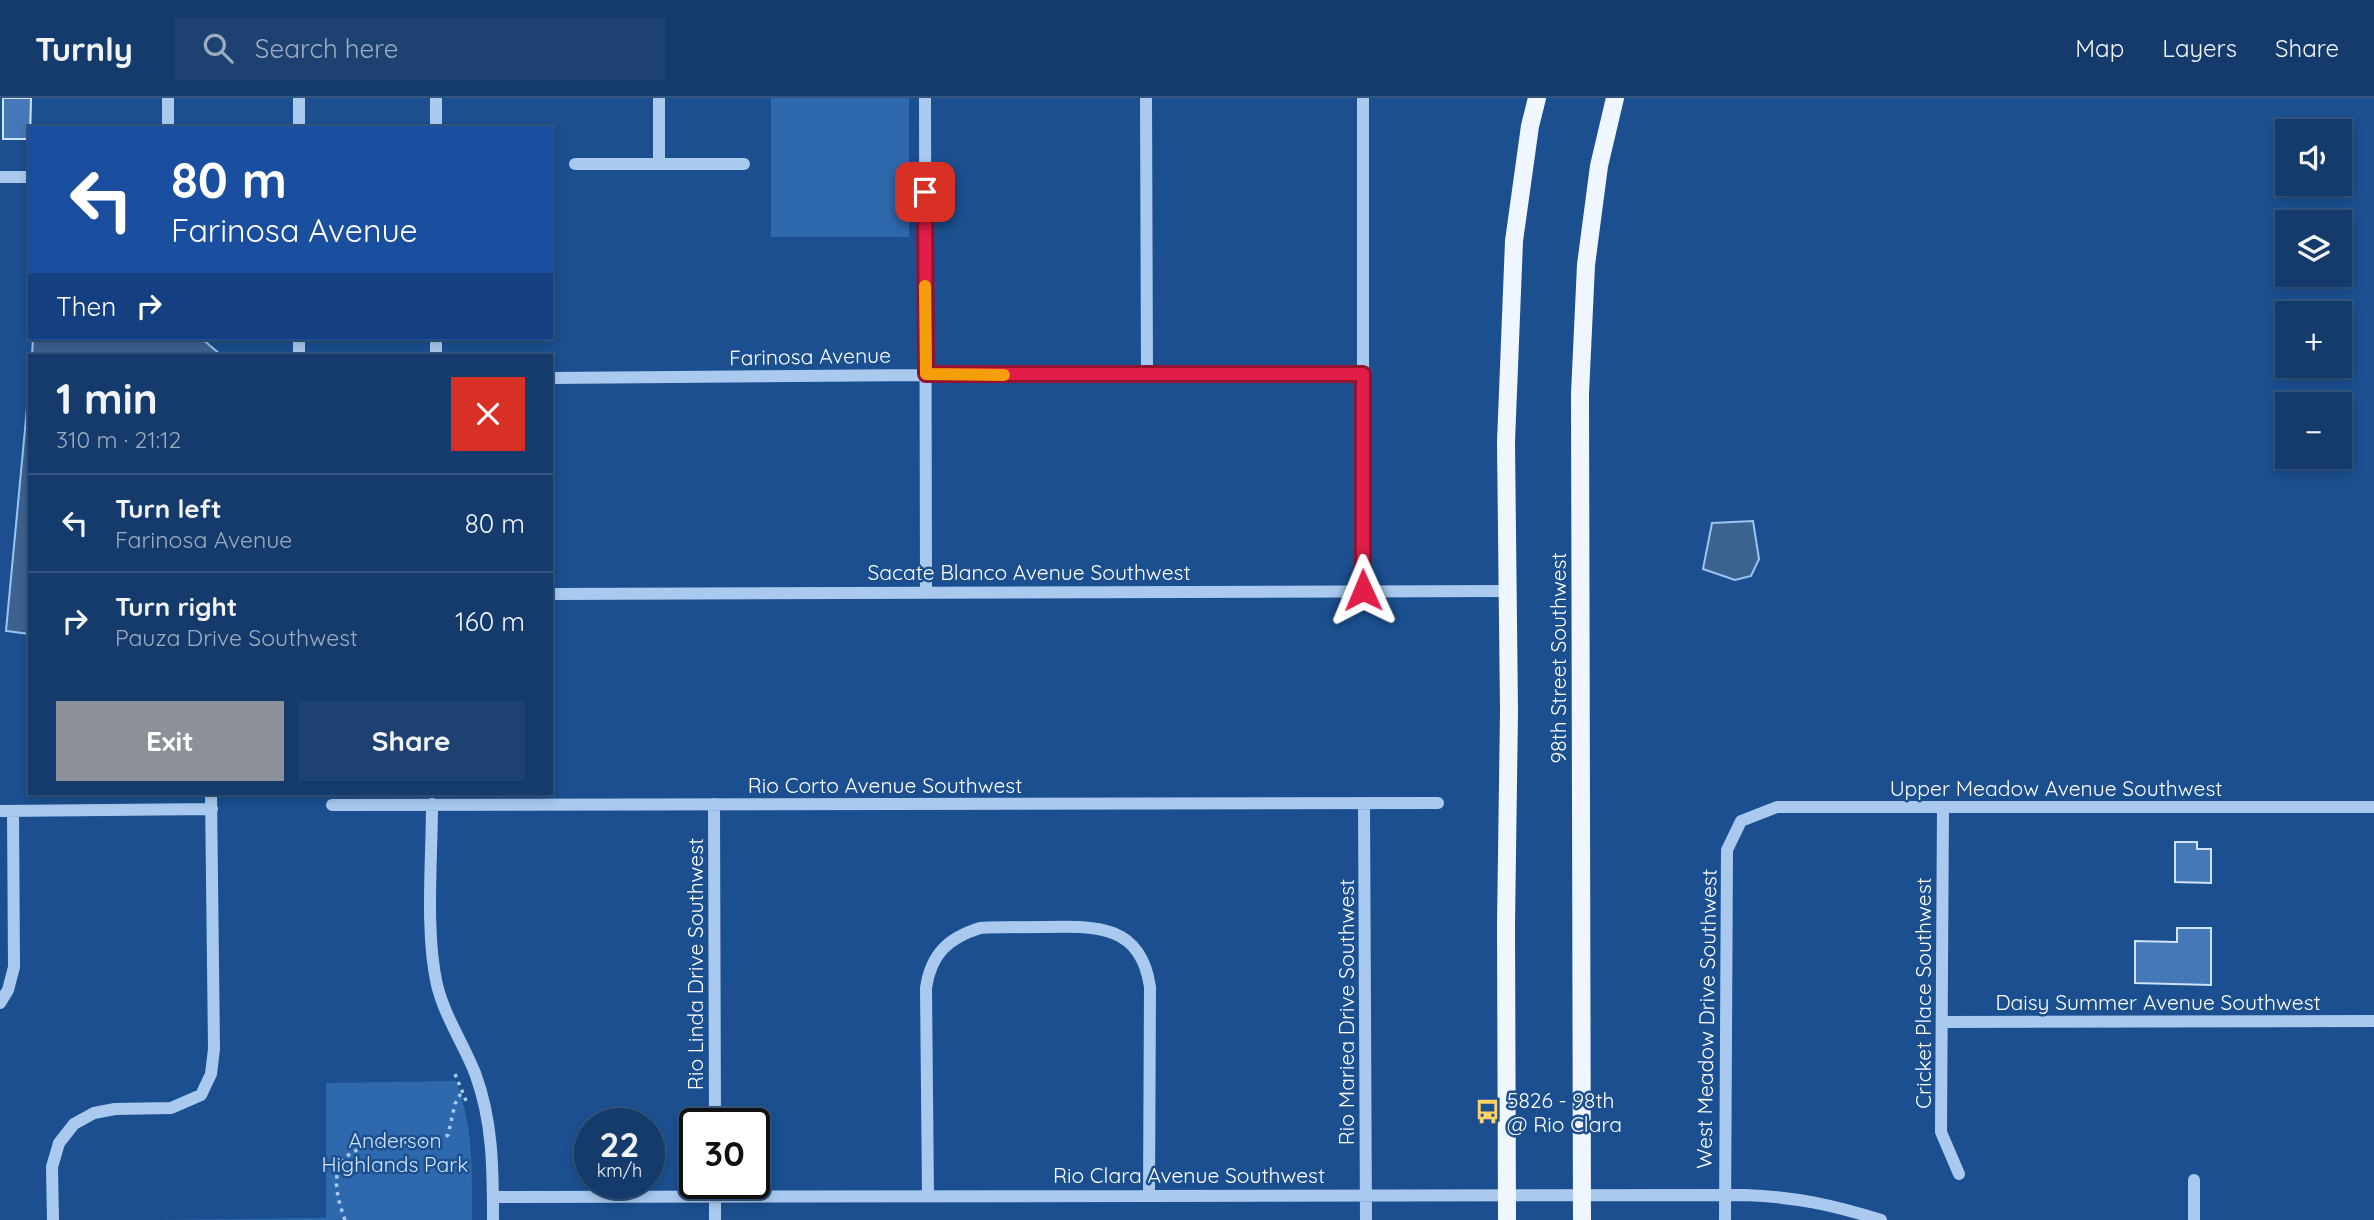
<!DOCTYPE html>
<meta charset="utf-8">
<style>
:root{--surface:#143b6b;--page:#1d4271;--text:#f1f3f6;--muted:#9dadc1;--line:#33557e;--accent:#8c9099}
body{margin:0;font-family:Quicksand,sans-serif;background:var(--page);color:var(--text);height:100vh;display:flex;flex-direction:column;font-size:26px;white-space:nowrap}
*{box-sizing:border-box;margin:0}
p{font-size:23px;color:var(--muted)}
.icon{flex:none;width:38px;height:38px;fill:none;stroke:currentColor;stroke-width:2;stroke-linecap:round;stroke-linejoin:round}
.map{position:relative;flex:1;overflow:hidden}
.side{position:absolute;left:28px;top:256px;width:525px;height:441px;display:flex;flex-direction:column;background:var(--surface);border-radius:0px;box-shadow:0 4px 10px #0003,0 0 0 2px var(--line)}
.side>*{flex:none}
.guide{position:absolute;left:28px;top:28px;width:525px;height:214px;border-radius:0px;box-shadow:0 4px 10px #0003,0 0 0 2px var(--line);background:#1a4fa0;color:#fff;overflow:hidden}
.controls{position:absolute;left:2275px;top:21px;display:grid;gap:14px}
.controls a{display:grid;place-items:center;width:77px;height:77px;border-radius:0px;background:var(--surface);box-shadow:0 4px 10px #0003,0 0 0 2px var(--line);font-size:35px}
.speed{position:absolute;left:574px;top:1010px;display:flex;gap:14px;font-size:35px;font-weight:700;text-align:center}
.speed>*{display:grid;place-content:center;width:91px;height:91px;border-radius:50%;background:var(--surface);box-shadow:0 4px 10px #0003,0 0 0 2px var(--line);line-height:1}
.speed small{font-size:18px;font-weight:400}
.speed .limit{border:4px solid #111;border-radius:10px;background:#fff;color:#111}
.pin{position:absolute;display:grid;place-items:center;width:60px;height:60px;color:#fff;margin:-30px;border-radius:14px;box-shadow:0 4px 10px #0006}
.me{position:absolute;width:77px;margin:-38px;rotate:359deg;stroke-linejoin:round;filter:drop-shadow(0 0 5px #0008)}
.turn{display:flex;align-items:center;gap:24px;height:147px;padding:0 28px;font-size:32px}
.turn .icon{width:91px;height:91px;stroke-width:2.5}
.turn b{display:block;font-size:49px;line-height:60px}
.then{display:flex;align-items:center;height:66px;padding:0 28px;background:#0003;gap:14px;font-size:26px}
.round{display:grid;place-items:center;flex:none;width:74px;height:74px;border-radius:0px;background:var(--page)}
.head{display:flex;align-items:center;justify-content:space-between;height:119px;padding:0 28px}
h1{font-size:42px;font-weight:800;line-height:52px}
.cta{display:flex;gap:14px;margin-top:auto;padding:14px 28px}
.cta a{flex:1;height:80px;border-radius:0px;background:var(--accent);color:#fff;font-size:28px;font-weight:800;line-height:80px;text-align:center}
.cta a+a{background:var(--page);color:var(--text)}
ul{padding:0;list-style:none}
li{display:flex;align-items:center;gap:21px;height:98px;padding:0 28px;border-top:2px solid var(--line)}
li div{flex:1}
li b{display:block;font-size:26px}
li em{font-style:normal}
header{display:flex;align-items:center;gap:42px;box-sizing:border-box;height:98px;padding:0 35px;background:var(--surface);border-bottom:2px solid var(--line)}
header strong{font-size:33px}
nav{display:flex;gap:38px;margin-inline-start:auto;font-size:24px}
.search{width:490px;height:63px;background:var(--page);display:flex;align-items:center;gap:18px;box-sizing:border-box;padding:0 24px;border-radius:0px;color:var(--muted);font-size:26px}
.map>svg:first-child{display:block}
.green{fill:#2e69ad}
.water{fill:#3c6290;stroke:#9cc4f0;stroke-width:2}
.building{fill:#4478b7;stroke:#cfe3fa;stroke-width:2}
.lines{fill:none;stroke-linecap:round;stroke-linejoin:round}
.path{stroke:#a9c9ee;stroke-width:3.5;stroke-dasharray:3.5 5;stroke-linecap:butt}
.minor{stroke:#a9c9ee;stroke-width:12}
.major{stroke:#f0f6ff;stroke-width:18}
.route-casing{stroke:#92132f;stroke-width:18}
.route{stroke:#e11d48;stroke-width:12}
.slow{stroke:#f59e0b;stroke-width:12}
.labels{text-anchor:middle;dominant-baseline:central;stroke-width:5;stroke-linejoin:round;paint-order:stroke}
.street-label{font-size:21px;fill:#fff;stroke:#1b4f8f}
.poi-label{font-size:21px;fill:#fff;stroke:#1b4f8f;text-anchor:start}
.park-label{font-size:21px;fill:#cfe3fa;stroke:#1b4f8f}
</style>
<header>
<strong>Turnly</strong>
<div class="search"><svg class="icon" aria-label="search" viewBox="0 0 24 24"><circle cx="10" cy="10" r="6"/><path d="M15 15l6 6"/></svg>Search here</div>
<nav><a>Map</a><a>Layers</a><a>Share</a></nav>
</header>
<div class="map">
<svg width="2374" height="1122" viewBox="0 0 2374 1122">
<rect width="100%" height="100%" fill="#1b4f8f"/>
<!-- green -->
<path class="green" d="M771 0H909V139H771Z
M456 983C474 1029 472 1074 472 1122H160L326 1120V985Z"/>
<!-- water -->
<path class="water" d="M33 240H201L221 257H32Z
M30 278V536L6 533Z
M1753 423 1759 461 1751 478 1735 482 1703 471 1712 425Z"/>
<!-- building -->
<path class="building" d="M3 0H31L30 41H3Z
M2175 744H2197V751H2211V785L2175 784Z
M2177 830H2211V887L2135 885V843L2177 844Z"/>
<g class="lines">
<!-- path -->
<path class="path" d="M455 976 467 1005
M345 1122C322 1060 347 1046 406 1044 420 1043 436 1045 448 1037L455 1006 461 995"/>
<!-- minor -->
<path class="minor" d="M168 0V30
M436 0V30
M925 0 926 493
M1146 0 1147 277
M1363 0V493
M299 30V0
M659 65V0
M575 66H744
M0 79H30
M436 240V257
M299 257V240
M551 280 925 277H1363
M551 496 1507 493
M1364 705 1366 1122
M432 706C432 762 425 834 437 887 445 919 463 945 475 975 493 1023 493 1072 493 1122
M714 706 715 1026
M332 707 1438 705
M1943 710 1941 1034 1959 1076
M0 713 212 711
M0 905 8 892 14 869 13 713
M1942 924 2374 923
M715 1085V1122
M928 1097 926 890C931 856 948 840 980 830 1002 829 1024 829 1046 829 1097 828 1141 827 1150 889L1149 1097
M493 1099 1745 1097C1796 1099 1833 1107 1881 1122
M53 1122 52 1069 59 1045 74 1026 94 1015 115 1011 171 1010 201 997 211 976 214 951 211 695
M1725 1122 1727 752 1741 723 1777 709H2374
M2194 1122V1082"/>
<!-- major -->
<path class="major" d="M1507 1122 1506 827 1509 613 1506 344 1514 143 1530 28 1537 0
M1582 1122 1580 296 1586 167 1599 68 1615 0"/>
</g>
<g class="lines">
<defs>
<path id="route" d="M925 94 926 276H1363V492"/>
</defs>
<!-- route casing -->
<use href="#route" class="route-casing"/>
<!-- route -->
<use href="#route" class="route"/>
<!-- slow -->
<path class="slow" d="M925 188 926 276 1004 277"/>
</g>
<!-- icons -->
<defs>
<symbol id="bus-bare" viewBox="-9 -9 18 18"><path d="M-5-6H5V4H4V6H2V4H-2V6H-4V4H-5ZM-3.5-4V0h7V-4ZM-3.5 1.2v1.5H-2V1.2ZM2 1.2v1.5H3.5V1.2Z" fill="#ffd166" stroke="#1b4f8f" stroke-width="2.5" paint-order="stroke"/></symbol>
</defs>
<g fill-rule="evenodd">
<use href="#bus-bare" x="1470" y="996" width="35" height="35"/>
</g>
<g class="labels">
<!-- street labels -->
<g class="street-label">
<text transform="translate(810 258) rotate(-1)">Farinosa Avenue</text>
<text x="1029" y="474">Sacate Blanco Avenue Southwest</text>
<text transform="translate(1558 560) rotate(-90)">98th Street Southwest</text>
<text x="885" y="687">Rio Corto Avenue Southwest</text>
<text x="2056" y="690">Upper Meadow Avenue Southwest</text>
<text transform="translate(695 866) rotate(-90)">Rio Linda Drive Southwest</text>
<text transform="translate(1923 895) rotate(-90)">Cricket Place Southwest</text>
<text x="2158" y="904">Daisy Summer Avenue Southwest</text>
<text transform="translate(1346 914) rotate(-90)">Rio Mariea Drive Southwest</text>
<text transform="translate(1706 921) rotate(-89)">West Meadow Drive Southwest</text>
<text x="1189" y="1077">Rio Clara Avenue Southwest</text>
</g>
<!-- poi labels -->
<g class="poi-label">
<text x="1507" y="1002">5826 - 98th<tspan x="1507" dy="24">@ Rio Clara</tspan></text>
</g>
<!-- park labels -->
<g class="park-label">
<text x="395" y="1042">Anderson<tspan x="395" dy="24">Highlands Park</tspan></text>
</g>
</g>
</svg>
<div class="controls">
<a><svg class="icon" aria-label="sound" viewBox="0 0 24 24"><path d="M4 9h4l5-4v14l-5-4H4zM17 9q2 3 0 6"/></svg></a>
<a><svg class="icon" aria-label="layers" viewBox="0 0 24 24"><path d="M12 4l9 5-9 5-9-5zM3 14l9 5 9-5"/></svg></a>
<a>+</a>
<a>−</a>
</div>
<div class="speed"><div>22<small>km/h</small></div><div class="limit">30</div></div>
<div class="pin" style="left:925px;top:94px;background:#d93025"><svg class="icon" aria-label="arrive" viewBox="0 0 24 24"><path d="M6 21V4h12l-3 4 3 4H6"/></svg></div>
<svg class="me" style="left:1363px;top:492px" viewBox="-20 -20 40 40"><path d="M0-17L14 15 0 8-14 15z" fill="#e11d48" stroke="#fff" stroke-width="4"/></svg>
<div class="guide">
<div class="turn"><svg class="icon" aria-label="left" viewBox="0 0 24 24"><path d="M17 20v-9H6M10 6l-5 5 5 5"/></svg><div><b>80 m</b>Farinosa Avenue</div></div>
<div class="then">Then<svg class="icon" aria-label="right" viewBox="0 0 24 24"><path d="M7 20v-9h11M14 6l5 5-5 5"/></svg></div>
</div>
<section class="side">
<div class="head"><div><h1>1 min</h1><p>310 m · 21:12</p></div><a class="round" style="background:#d93025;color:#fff"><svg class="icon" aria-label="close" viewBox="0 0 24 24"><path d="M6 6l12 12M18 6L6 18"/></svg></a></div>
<ul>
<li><svg class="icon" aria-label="left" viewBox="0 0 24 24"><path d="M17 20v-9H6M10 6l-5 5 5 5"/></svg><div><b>Turn left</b><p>Farinosa Avenue</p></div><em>80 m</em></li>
<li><svg class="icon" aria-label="right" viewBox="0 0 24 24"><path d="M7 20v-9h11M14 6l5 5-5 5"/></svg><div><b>Turn right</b><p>Pauza Drive Southwest</p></div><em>160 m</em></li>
</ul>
<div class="cta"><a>Exit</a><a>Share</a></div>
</section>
</div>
